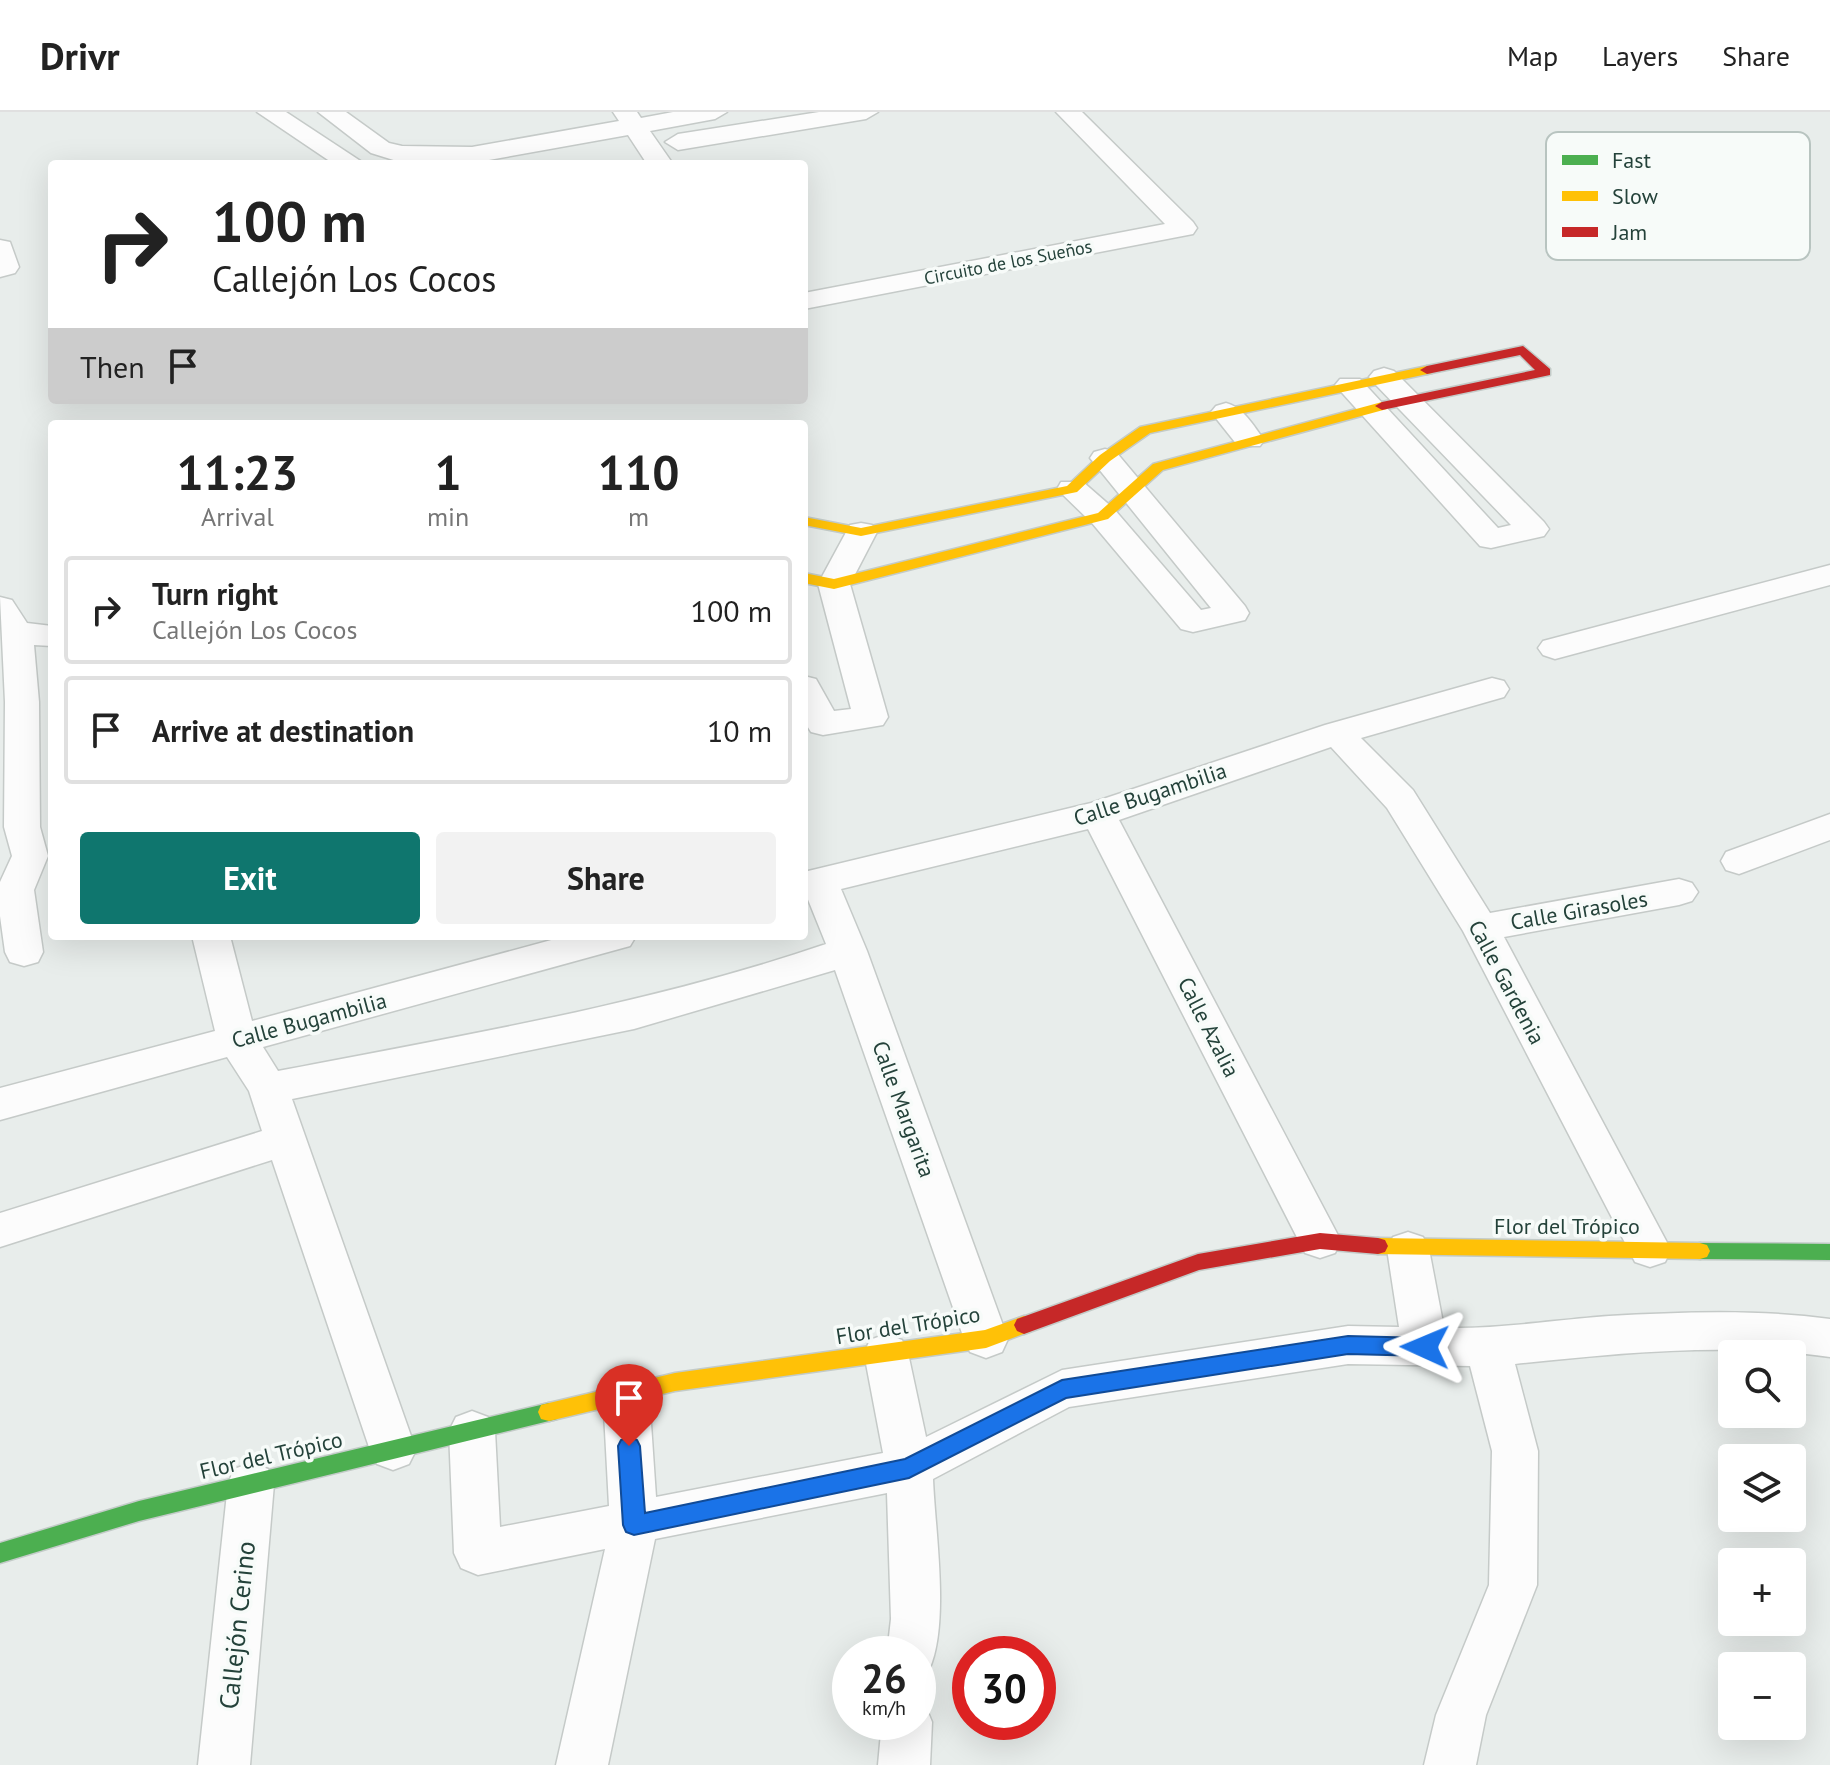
<!DOCTYPE html>
<meta charset="utf-8">
<style>
:root{--surface:#fff;--page:#f2f2f2;--text:#222;--muted:#767676;--line:#e0e0e0;--accent:#0f766e}
body{margin:0;font-family:"PT Sans",sans-serif;background:var(--page);color:var(--text);height:100vh;display:flex;flex-direction:column;font-size:30px;white-space:nowrap}
*{box-sizing:border-box;margin:0}
p{font-size:26px;color:var(--muted)}
.icon{flex:none;width:44px;height:44px;fill:none;stroke:currentColor;stroke-width:2;stroke-linecap:round;stroke-linejoin:round}
.map{position:relative;flex:1;overflow:hidden}
.details{position:absolute;left:48px;top:308px;width:760px;height:520px;display:flex;flex-direction:column;background:var(--surface);border-radius:8px;box-shadow:0 8px 32px #0002}
.details>*{flex:none}
.top-card{position:absolute;left:48px;top:48px;width:760px;height:244px;border-radius:8px;box-shadow:0 8px 32px #0002;background:#fff;color:var(--text);overflow:hidden}
.controls{position:absolute;left:1718px;top:1228px;display:grid;gap:16px}
.controls a{display:grid;place-items:center;width:88px;height:88px;border-radius:8px;background:var(--surface);box-shadow:0 8px 32px #0002;font-size:40px}
.speed{position:absolute;left:832px;top:1524px;display:flex;gap:16px;font-size:40px;font-weight:700;text-align:center}
.speed>*{display:grid;place-content:center;width:104px;height:104px;border-radius:50%;background:var(--surface);box-shadow:0 8px 32px #0002;line-height:1}
.speed small{font-size:20px;font-weight:400}
.speed .limit{border:12px solid #d22;background:#fff;color:#111}
.pin{position:absolute;display:grid;place-items:center;width:68px;height:68px;color:#fff;margin:-82px -34px;border-radius:50% 50% 50% 0;rotate:-45deg;box-shadow:0 0 8px #0007}
.pin .icon{rotate:45deg}
.me{position:absolute;width:88px;margin:-44px;rotate:271deg;stroke-linejoin:round;filter:drop-shadow(0 0 6px #0008)}
.turn{display:flex;align-items:center;gap:28px;height:168px;padding:0 32px;font-size:36px}
.turn .icon{width:104px;height:104px;stroke-width:2.5}
.turn b{display:block;font-size:56px;line-height:68px}
.then{display:flex;align-items:center;height:76px;padding:0 32px;background:#0003;gap:16px;font-size:30px}
.eta{display:flex;justify-content:space-evenly;align-items:center;height:136px;text-align:center}
.eta b{font-size:48px;font-weight:800;line-height:56px}
.button{display:flex;gap:16px;margin-top:auto;padding:16px 32px}
.button a{flex:1;height:92px;border-radius:8px;background:var(--accent);color:#fff;font-size:32px;font-weight:800;line-height:92px;text-align:center}
.button a+a{background:var(--page);color:var(--text)}
ul{padding:0;list-style:none}
li{display:flex;align-items:center;gap:24px;height:108px;margin:0 16px 12px;padding:0 16px;border:4px solid var(--line);border-radius:8px}
li div{flex:1}
li b{display:block;font-size:30px}
li em{font-style:normal}
header{display:flex;align-items:center;gap:48px;box-sizing:border-box;height:112px;padding:0 40px;background:var(--surface);border-bottom:2px solid var(--line)}
header strong{font-size:38px}
nav{display:flex;gap:44px;margin-inline-start:auto;font-size:28px}
.map>svg:first-child{display:block}
.lines{fill:none;stroke-linecap:round;stroke-linejoin:round}
.street-casing{stroke:#c5cac8;stroke-width:3}
.fast-casing{stroke:#c3cbc8;stroke-width:3}
.slow-casing{stroke:#c3cbc8;stroke-width:3}
.jam-casing{stroke:#c3cbc8;stroke-width:3}
.street{fill:#fcfcfc;fill-rule:evenodd}
.fast{fill:#4caf50;fill-rule:evenodd}
.slow{fill:#ffc107;fill-rule:evenodd}
.jam{fill:#c62828;fill-rule:evenodd}
.route{fill:#1a73e8;stroke:#114b97;stroke-width:2}
.labels{text-anchor:middle;dominant-baseline:central;stroke-width:7;stroke-linejoin:round;paint-order:stroke}
.far-street-label{font-size:18px;fill:#24423a;stroke:#f7fbf9}
.street-label{font-size:22px;fill:#24423a;stroke:#f7fbf9}
.near-street-label{font-size:26px;fill:#24423a;stroke:#f7fbf9}
.key{fill:#f7fbf9;stroke:#b8c4c0;stroke-width:2}
.key-label{font-size:22px;fill:#24423a}
</style>
<header>
<strong>Drivr</strong>
<nav><a>Map</a><a>Layers</a><a>Share</a></nav>
</header>
<div class="map">
<svg width="1830" height="1653" viewBox="0 0 1830 1653">
<rect width="100%" height="100%" fill="#e8edeb"/>
<g class="lines">
<defs>
<path id="street" d="M257 0H286L365 52H334Z
M318 0H346L389 31 402 34 472 35 619 9 613 0H637L641 6 673 0H727L715 7 650 19 673 52H647L628 23 472 51 400 50 371 41Z
M819 0H878L866 7 678 38 665 30 678 22Z
M1056 0H1082L1193 110 1197 116 1193 122 804 197V181L1165 112Z
M0 128 10 130 19 155 15 161 0 165Z
M1384 256 1394 259 1544 410 1549 417 1544 424 1491 436 1480 434 1335 273 1340 267H1360L1498 416 1511 413 1374 271 1369 265 1374 259Z
M1226 291C1243 295 1254 314 1264 328L1260 334H1238L1211 300 1216 294Z
M1105 337 1116 340 1245 494 1249 501 1245 508 1193 520 1181 517 1092 411 1057 377 1061 370H1083L1114 397 1201 498 1211 496 1090 346 1094 340Z
M861 411 872 413 877 420 850 472 888 605 883 613 823 623 811 620 804 609V564L816 567 834 599 851 597 818 472 850 413Z
M1830 453V473L1555 547 1543 543 1538 536 1543 529Z
M0 485 12 488 27 511 52 514V534L34 533 39 590 40 715 48 744 34 778 43 840 38 850 24 854 10 850 5 840 0 804V770L12 744 4 715 5 590Z
M1492 566 1504 569 1509 577 1504 585 1361 626 1413 678 1490 801 1679 767 1692 771 1698 780 1692 789 1679 793 1504 825 1671 1138 1665 1150 1650 1155 1635 1150 1463 819 1387 696 1331 635 1119 708 1341 1129 1335 1141 1320 1146 1305 1141 1088 717 841 777 867 839 1008 1227 1002 1240 986 1246 970 1240 964 1227 835 858 634 917 292 987 416 1338 409 1352 393 1358 377 1352 370 1338 272 1048 0 1135V1101L262 1019 249 979 227 945 0 1008V976L215 919 192 824H230L252 909 566 824H636L630 834 263 935 278 959C463 923 648 893 826 832L807 785 804 786V760L1091 691 1325 613Z
M1830 702V728L1739 762 1726 758 1721 749 1726 740Z
M1408 1120 1423 1125 1429 1137 1444 1216C1500 1217 1554 1208 1609 1204 1682 1200 1758 1197 1830 1207V1245C1726 1230 1618 1241 1515 1252L1538 1339 1537 1473 1486 1603 1476 1653H1424L1436 1603 1489 1473 1492 1339 1470 1254 1348 1252 1069 1295 933 1367C935 1419 950 1512 929 1558L918 1563V1542H887L891 1507 887 1381 655 1427 608 1653H556L605 1437 478 1463 461 1456 454 1441 449 1319 456 1305 472 1299 488 1305 495 1319 500 1415 609 1394 603 1282 610 1268 626 1263 642 1268 649 1282 656 1385 883 1341 864 1241 870 1228 886 1222 902 1228 908 1241 926 1325 1062 1258 1348 1214 1399 1215 1387 1137 1393 1125Z
M251 1351 268 1357 274 1372 250 1653H198L228 1372 234 1357Z
M918 1590 925 1593 932 1610 930 1653H878L882 1610H918Z"/>
<path id="fast" d="M1700 1131 1830 1132V1148L1700 1147 1693 1145 1690 1139 1693 1133Z
M549 1291 557 1293 560 1300 557 1307 549 1309 139 1409 0 1451V1431L139 1389Z"/>
<path id="slow" d="M1427 254 1434 258 1432 261 1150 321 1110 349 1077 380 1072 381 861 424 804 413V405L861 416 1067 374 1100 343 1140 315Z
M1382 290 1387 291V297L1163 358 1108 407 834 477 804 471V461L834 467 1098 401 1153 352Z
M1378 1126 1700 1131 1707 1133 1710 1139 1707 1145 1700 1147 1378 1142 1371 1140 1368 1134 1371 1128Z
M1024 1204 1031 1207 1034 1213 1031 1219 986 1236 675 1279 549 1309 541 1307 538 1300 541 1293 549 1291 675 1261 985 1218Z"/>
<path id="jam" d="M1523 234 1550 257V263L1382 298 1375 294 1382 290 1535 258 1520 243 1427 262 1420 258 1427 254Z
M1320 1121 1378 1126 1385 1128 1388 1134 1385 1140 1378 1142 1320 1137 1199 1158 1024 1222 1017 1219 1014 1213 1017 1207 1198 1142Z"/>
</defs>
<!-- street casing -->
<use href="#street" class="street-casing"/>
<!-- fast casing -->
<use href="#fast" class="fast-casing"/>
<!-- slow casing -->
<use href="#slow" class="slow-casing"/>
<!-- jam casing -->
<use href="#jam" class="jam-casing"/>
<!-- street -->
<use href="#street" class="street"/>
<!-- fast -->
<use href="#fast" class="fast"/>
<!-- slow -->
<use href="#slow" class="slow"/>
<!-- jam -->
<use href="#jam" class="jam"/>
</g>
<!-- route -->
<path class="route" d="M1348 1224 1425 1226 1432 1228 1435 1235 1432 1241 1425 1244 1348 1242 1066 1286 909 1366 634 1423 626 1420 623 1413 618 1334 621 1328 629 1325 637 1328 640 1334 645 1401 905 1347 1062 1268Z"/>
<g class="labels">
<!-- far-street labels -->
<g class="far-street-label">
<text transform="translate(1008 150) rotate(-11)">Circuito de los Sueños</text>
</g>
<!-- street labels -->
<g class="street-label">
<text transform="translate(1150 682) rotate(-18)">Calle Bugambilia</text>
<text transform="translate(1579 798) rotate(-10)">Calle Girasoles</text>
<text transform="translate(1507 870) rotate(62)">Calle Gardenia</text>
<text transform="translate(309 908) rotate(-15)">Calle Bugambilia</text>
<text transform="translate(1209 915) rotate(63)">Calle Azalia</text>
<text transform="translate(904 997) rotate(70)">Calle Margarita</text>
<text x="1567" y="1114">Flor del Trópico</text>
<text transform="translate(908 1213) rotate(-9)">Flor del Trópico</text>
<text transform="translate(271 1343) rotate(-13)">Flor del Trópico</text>
</g>
<!-- near-street labels -->
<g class="near-street-label">
<text transform="translate(237 1513) rotate(-84)">Callejón Cerino</text>
</g>
</g>
<!-- legend -->
<rect x="1546" y="20" width="264" height="128" rx="12" class="key"/>
<rect x="1562" y="43" width="36" height="10" fill="#4caf50"/>
<rect x="1562" y="79" width="36" height="10" fill="#ffc107"/>
<rect x="1562" y="115" width="36" height="10" fill="#c62828"/>
<g class="key-label">
<text x="1612" y="56">Fast</text>
<text x="1612" y="92">Slow</text>
<text x="1612" y="128">Jam</text>
</g>
</svg>
<div class="controls">
<a><svg class="icon" aria-label="search" viewBox="0 0 24 24"><circle cx="10" cy="10" r="6"/><path d="M15 15l6 6"/></svg></a>
<a><svg class="icon" aria-label="layers" viewBox="0 0 24 24"><path d="M12 4l9 5-9 5-9-5zM3 14l9 5 9-5"/></svg></a>
<a>+</a>
<a>−</a>
</div>
<div class="speed"><div>26<small>km/h</small></div><div class="limit">30</div></div>
<div class="pin" style="left:629px;top:1334px;background:#d93025"><svg class="icon" aria-label="arrive" viewBox="0 0 24 24"><path d="M6 21V4h12l-3 4 3 4H6"/></svg></div>
<svg class="me" style="left:1425px;top:1235px" viewBox="-20 -20 40 40"><path d="M0-17L14 15 0 8-14 15z" fill="#1a73e8" stroke="#fff" stroke-width="4"/></svg>
<div class="top-card">
<div class="turn"><svg class="icon" aria-label="right" viewBox="0 0 24 24"><path d="M7 20v-9h11M14 6l5 5-5 5"/></svg><div><b>100 m</b>Callejón Los Cocos</div></div>
<div class="then">Then<svg class="icon" aria-label="arrive" viewBox="0 0 24 24"><path d="M6 21V4h12l-3 4 3 4H6"/></svg></div>
</div>
<section class="details">
<div class="eta">
<div><b>11:23</b><p>Arrival</p></div>
<div><b>1</b><p>min</p></div>
<div><b>110</b><p>m</p></div>
</div>
<ul>
<li><svg class="icon" aria-label="right" viewBox="0 0 24 24"><path d="M7 20v-9h11M14 6l5 5-5 5"/></svg><div><b>Turn right</b><p>Callejón Los Cocos</p></div><em>100 m</em></li>
<li><svg class="icon" aria-label="arrive" viewBox="0 0 24 24"><path d="M6 21V4h12l-3 4 3 4H6"/></svg><div><b>Arrive at destination</b></div><em>10 m</em></li>
</ul>
<div class="button"><a>Exit</a><a>Share</a></div>
</section>
</div>
